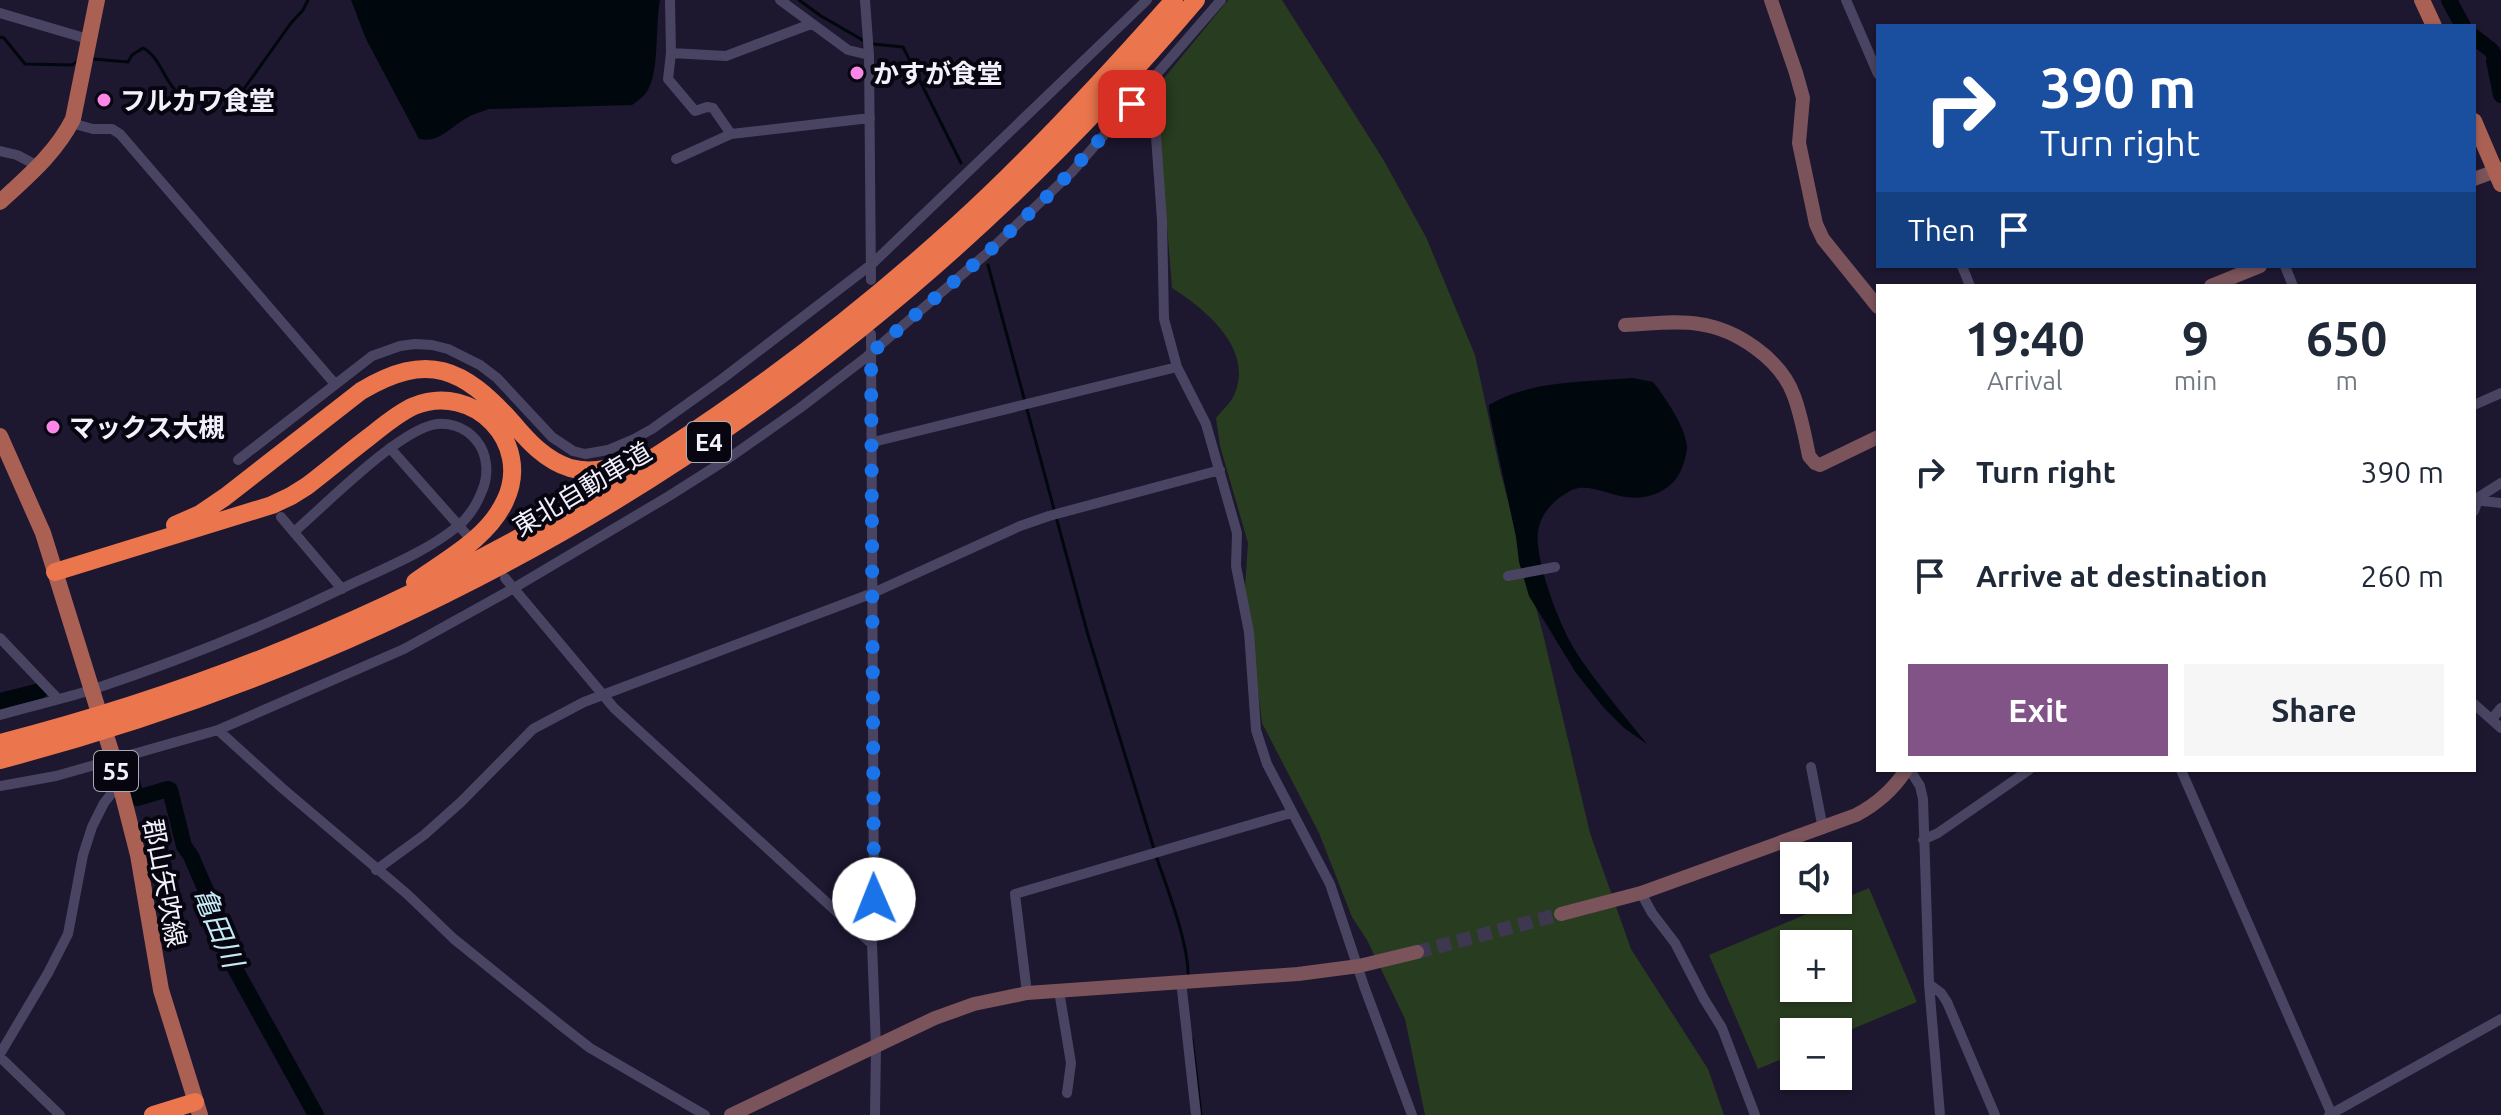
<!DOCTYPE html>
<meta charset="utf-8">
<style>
:root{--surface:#fff;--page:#f6f6f7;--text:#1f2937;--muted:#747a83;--accent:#825387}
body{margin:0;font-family:Ubuntu,"Noto Sans JP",sans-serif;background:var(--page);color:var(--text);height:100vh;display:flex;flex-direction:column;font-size:30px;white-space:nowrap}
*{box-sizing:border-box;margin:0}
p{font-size:26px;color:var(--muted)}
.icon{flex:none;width:44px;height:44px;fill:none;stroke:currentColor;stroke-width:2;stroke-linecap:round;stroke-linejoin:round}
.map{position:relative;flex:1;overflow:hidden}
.sheet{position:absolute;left:1876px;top:284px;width:600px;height:488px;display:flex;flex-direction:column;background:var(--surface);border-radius:0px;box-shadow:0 2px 6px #0004}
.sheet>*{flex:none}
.top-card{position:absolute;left:1876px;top:24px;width:600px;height:244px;border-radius:0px;box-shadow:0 2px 6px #0004;background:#1a4fa0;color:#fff;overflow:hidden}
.tools{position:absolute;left:1780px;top:842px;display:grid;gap:16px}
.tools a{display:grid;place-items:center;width:72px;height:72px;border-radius:0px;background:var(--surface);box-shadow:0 2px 6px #0004;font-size:40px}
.pin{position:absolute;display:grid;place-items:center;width:68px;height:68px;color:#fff;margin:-34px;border-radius:16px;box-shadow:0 4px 12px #0006}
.me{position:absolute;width:88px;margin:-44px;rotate:359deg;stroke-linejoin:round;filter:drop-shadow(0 0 6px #0008)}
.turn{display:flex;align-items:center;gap:28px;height:168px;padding:0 32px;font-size:36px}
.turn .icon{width:104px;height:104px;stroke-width:2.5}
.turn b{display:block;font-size:56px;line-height:68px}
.then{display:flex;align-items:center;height:76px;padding:0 32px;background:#0003;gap:16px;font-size:30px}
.eta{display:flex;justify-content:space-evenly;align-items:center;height:136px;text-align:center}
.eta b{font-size:48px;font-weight:700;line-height:56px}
.cta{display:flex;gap:16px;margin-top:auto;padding:16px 32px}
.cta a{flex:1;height:92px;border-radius:0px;background:var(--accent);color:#fff;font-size:32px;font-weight:700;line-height:92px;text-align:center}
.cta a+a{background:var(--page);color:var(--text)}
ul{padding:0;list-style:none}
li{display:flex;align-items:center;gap:24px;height:104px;padding:0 32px}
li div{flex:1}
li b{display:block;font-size:30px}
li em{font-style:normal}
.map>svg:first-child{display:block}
.green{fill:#283c1f;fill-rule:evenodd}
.water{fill:#00080d}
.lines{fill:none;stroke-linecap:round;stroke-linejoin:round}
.stream{stroke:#00080d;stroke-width:3}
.river{stroke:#00080d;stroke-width:16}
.secondary-tunnel{stroke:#3d384f;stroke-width:14;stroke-dasharray:14 7;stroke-linecap:butt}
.street{stroke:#494461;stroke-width:10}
.secondary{stroke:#7a535b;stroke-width:14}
.primary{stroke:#aa6154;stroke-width:16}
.highway{stroke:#eb754c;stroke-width:18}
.route{stroke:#1a73e8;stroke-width:14;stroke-dasharray:0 25.2}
.poi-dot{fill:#fa87e8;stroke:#07050f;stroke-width:3}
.labels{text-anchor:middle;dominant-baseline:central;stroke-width:8;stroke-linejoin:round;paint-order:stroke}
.shield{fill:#07050f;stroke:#acaab5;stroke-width:2}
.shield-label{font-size:24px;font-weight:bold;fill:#f3f1fc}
.poi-label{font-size:26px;font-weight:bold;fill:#f3f1fc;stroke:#07050f;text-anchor:start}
.street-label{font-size:26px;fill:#f3f1fc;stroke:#07050f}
.water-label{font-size:28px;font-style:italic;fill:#c5ebf6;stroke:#07050f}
</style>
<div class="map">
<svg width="2501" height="1115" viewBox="0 0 2501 1115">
<rect width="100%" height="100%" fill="#1d1730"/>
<!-- green -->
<path class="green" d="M1228 0H1282L1383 159 1426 237 1475 355 1500 470 1544 638 1590 833 1631 949 1708 1069 1724 1115H1425L1405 1019 1367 940 1352 917 1319 833 1262 723 1245 588 1248 543 1220 446 1216 418C1222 410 1232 402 1235 393 1253 348 1205 309 1172 288L1156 88Z
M1869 888 1917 1002 1838 1035V1032H1794V1054L1758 1069 1709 955ZM1794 944H1838V988H1794Z"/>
<!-- water -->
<path class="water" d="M351 0H660C655 24 660 75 646 93 642 98 637 101 632 105L489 109C481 112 472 114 465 119 448 129 439 143 419 139L366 39Z
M1633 378 1653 382C1665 397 1686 428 1687 447 1687 452 1685 459 1683 465 1676 489 1650 501 1625 497 1609 495 1588 483 1572 490 1556 498 1541 512 1538 531 1534 560 1560 627 1576 652 1597 684 1623 714 1647 744L1624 728 1604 708 1576 673 1529 596 1519 562 1516 537 1489 411V405C1530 380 1586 382 1633 378Z"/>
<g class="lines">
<!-- stream -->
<path class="stream" d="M799 0 821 16 866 42
M0 37 4 38 25 64 72 65 78 61
M873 44 903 47 961 163
M93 59 128 62 132 55 143 48C160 57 163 78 176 91 200 88 216 84 236 100L291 23 303 10 308 0
M988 265 1088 635 1154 849
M1156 856C1167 887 1189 945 1188 976
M1192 1039 1201 1115"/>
<!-- river -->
<path class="river" d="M2449 0 2463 26
M2474 37 2491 50 2495 56 2494 61 2501 95
M0 701 40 691
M127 767 137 798 168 789 170 790 184 846 191 856 231 948 228 956 316 1115"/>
<!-- secondary-tunnel -->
<path class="secondary-tunnel" d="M1417 952 1561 914"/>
<!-- street -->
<path class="street" d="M670 0 671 53 726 56 811 24
M780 0 848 50 869 55
M865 0 869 55 871 280
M1846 0 1878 74
M0 13 88 39
M671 53 668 79 695 111 707 107 713 108 731 134
M1152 81 1162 220 1164 319 1177 367 1206 424 1237 533 1236 566 1249 632 1256 730 1267 764 1330 884 1364 986 1412 1115
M71 123 93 129H112L120 134 335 384
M0 151 17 155 38 166
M676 159 731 134 870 118
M1962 266 1970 286
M2285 266 2293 286
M871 334 874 921 872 944 876 1047 875 1115
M2474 405 2501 393
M873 442 1177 367
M390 448 468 536
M238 460 372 356 400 346 415 344 432 345 448 349 480 365 497 378 552 437 573 451 585 454 608 450 634 439 652 429 722 379 872 264 1147 0
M2474 500 2501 503
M2474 511 2479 497 2501 483
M281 517 342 589
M1508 576 1555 567
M505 578 614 708 872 944
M0 638 58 699
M2474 704 2501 728
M0 715C31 706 63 699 94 689 178 661 261 628 341 589 380 570 425 553 458 526 469 517 477 504 482 491 489 475 488 454 476 440 465 427 448 421 432 425 395 434 325 505 294 532
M2492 719 2501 708
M218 730 282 788 407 894 454 939 563 1027 590 1048 705 1115
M1811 767 1823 829
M1910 770 1920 786 1923 799 1929 984 1940 1115
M2181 770 2332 1115
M0 786 56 776 218 730 404 649 514 588 669 496 729 458 800 408 864 359 986 254 1072 172 1221 0
M1923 840 1938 833 2029 770
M376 870 424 835 461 802 533 729 584 702 873 593 1020 526 1049 516 1220 470
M1641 893 1652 913 1675 943 1704 999 1722 1028 1755 1115
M1181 981 1196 1115
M1929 984 1941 993 1947 1002 1995 1115
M1059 991 1071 1063 1067 1093
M1027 993 1015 894 1291 813
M0 1054 48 973 68 934 83 855 92 827 104 803 119 784
M0 1057 60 1115
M2329 1115 2501 1019"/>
<!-- secondary -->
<path class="secondary" d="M1771 0 1796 73 1803 98 1799 143 1816 224 1823 239 1878 307
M2474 179 2501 169
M2211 286 2260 266
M1625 325C1649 324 1676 320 1699 324 1736 329 1781 359 1794 396 1801 415 1805 436 1809 456L1815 463 1820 465 1878 437
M1561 914 1641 893 1856 815C1877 804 1893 790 1906 770
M731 1115 935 1018 974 1004 1027 993 1298 974 1359 966 1417 952"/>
<!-- primary -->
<path class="primary" d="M2422 0 2434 26
M2474 121 2501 184
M0 202C27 177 56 153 73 119L97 0
M0 436 43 533 114 761 138 855 161 990 200 1115"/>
<!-- highway -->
<path class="highway" d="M175 525 200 514 225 497 361 391C428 351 463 368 512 422 528 441 545 460 570 468 594 475 620 466 642 458
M55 572 272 505 291 496 307 486C328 470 348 453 369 437 383 426 398 413 414 406 474 382 533 443 505 501 488 538 447 559 415 582
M0 743C357 652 685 472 957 225 1034 155 1105 78 1174 0
M0 760C480 634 875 378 1196 0
M153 1115 195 1102"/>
</g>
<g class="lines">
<!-- route -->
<path class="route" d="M874 899 871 353 986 254 1054 190 1132 104"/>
</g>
<!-- markers -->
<g class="poi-dot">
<circle cx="857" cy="73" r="8"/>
<circle cx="104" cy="100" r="8"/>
<circle cx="53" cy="427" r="8"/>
</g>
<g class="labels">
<!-- shield labels -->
<g class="shield">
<rect x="687" y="422" width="44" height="40" rx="6"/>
<rect x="94" y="751" width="44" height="40" rx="6"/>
</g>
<g class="shield-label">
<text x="709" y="442">E4</text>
<text x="116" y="771">55</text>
</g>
<!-- poi labels -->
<g class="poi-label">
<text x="873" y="73">かすが食堂</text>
<text x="120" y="100">フルカワ食堂</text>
<text x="69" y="427">マックス大槻</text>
</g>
<!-- street labels -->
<g class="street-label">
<text transform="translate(582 489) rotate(-31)">東北自動車道</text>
<text transform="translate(165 883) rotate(79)">郡山矢吹線</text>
</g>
<!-- water labels -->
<g class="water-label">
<text transform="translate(219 927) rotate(67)">亀田川</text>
</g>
</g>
</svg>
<div class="tools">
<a><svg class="icon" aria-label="sound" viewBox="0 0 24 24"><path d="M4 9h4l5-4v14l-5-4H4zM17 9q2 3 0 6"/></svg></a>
<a>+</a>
<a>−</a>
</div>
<div class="pin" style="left:1132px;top:104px;background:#d93025"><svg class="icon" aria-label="arrive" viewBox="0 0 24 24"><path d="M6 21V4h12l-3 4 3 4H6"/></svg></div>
<svg class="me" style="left:874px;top:899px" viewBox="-20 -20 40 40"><circle r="19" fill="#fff"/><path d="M0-13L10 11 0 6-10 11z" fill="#1a73e8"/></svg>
<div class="top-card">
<div class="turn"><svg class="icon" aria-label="right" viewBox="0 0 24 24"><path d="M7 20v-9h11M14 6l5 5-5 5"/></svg><div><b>390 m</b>Turn right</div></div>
<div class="then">Then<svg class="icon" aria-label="arrive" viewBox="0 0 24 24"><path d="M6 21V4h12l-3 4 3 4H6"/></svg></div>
</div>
<section class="sheet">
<div class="eta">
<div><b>19:40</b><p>Arrival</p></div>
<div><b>9</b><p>min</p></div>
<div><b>650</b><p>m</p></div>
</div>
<ul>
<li><svg class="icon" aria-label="right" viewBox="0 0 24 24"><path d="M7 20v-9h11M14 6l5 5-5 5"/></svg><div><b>Turn right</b></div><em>390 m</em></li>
<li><svg class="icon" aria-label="arrive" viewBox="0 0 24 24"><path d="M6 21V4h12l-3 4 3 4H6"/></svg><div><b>Arrive at destination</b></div><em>260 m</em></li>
</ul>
<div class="cta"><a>Exit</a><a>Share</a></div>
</section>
</div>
